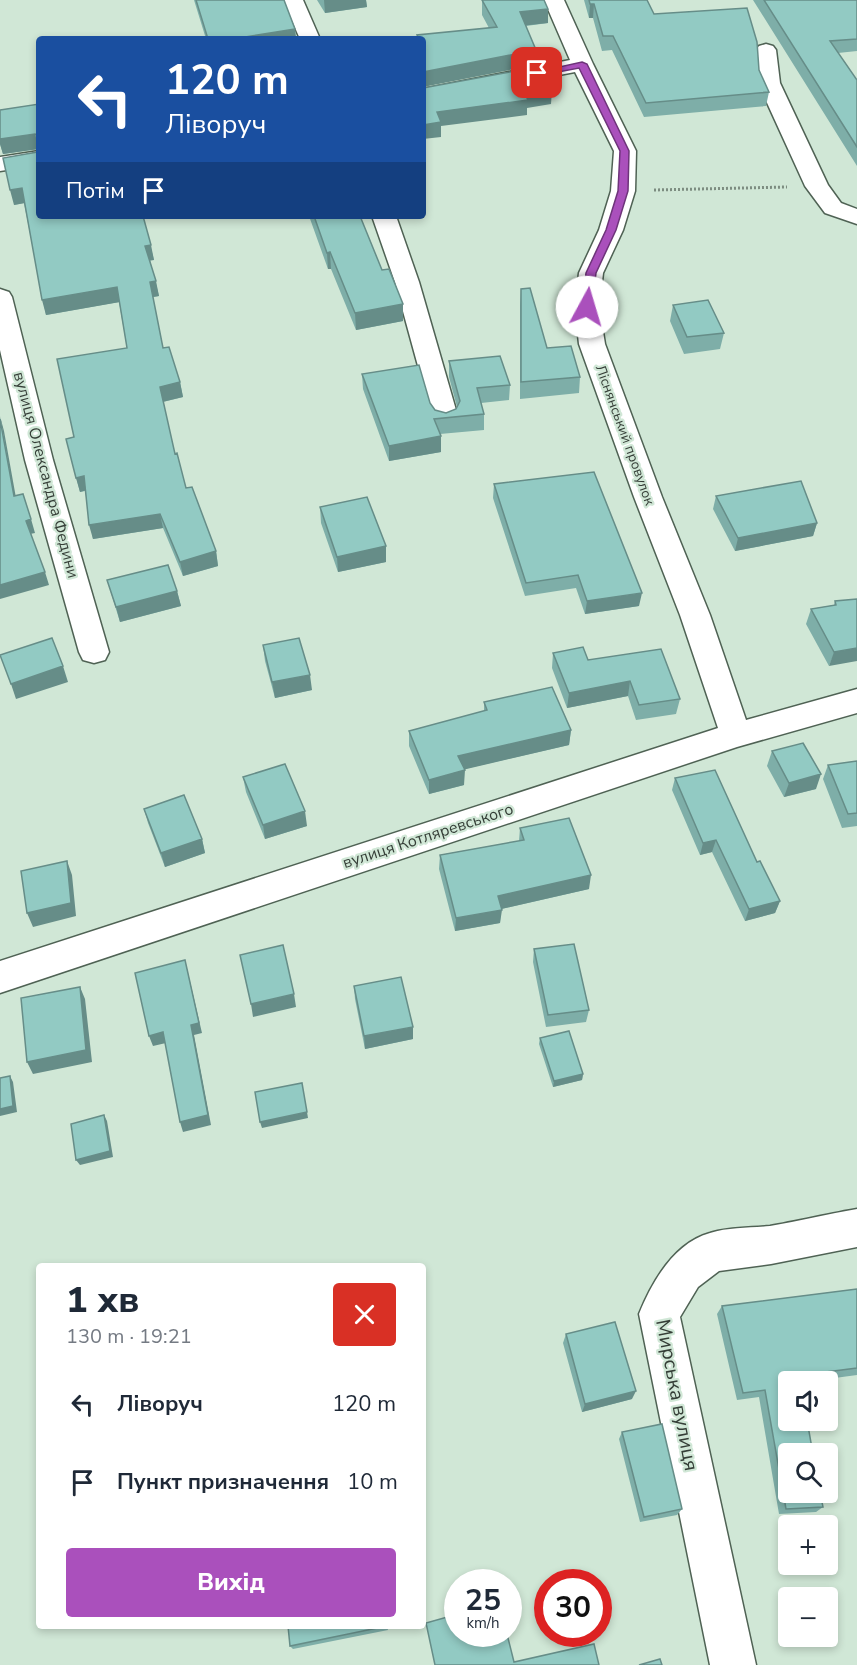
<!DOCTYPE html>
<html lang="uk">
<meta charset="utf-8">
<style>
:root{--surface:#fff;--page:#f6f6f7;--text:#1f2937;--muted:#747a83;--accent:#aa50bc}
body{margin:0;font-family:"Nunito Sans",sans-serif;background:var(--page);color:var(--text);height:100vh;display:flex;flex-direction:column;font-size:22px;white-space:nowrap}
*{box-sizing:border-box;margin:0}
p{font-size:20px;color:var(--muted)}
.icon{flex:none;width:33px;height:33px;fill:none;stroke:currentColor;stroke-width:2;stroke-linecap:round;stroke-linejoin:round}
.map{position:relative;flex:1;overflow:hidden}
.details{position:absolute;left:36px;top:1263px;width:390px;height:366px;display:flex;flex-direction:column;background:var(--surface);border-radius:6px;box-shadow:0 3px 9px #0003}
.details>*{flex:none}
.banner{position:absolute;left:36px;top:36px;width:390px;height:183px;border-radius:6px;box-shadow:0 3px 9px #0003;background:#1a4fa0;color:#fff;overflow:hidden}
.controls{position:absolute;left:778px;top:1371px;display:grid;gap:12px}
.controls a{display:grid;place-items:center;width:60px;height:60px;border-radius:6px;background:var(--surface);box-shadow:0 3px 9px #0003;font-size:30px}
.speed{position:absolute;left:444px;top:1569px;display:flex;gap:12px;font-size:30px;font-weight:700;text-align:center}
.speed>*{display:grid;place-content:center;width:78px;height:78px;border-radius:50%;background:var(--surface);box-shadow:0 3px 9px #0003;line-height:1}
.speed small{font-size:15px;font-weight:400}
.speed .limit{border:9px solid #d22;background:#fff;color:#111}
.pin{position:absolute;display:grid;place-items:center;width:51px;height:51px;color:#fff;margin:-26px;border-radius:12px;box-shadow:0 3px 9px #0006}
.me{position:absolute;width:66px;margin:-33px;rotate:6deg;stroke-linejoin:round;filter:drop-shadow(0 0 4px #0008)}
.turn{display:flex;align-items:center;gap:21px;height:126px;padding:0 30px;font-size:27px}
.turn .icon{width:78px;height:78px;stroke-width:2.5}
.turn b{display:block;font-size:42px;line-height:51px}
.then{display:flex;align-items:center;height:57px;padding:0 30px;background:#0003;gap:12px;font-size:22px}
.round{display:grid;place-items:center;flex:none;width:63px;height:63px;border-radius:6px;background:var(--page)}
.headline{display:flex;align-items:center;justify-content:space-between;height:102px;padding:0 30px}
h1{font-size:36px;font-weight:800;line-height:45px}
.button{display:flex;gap:12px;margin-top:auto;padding:12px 30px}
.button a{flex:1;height:69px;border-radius:6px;background:var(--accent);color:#fff;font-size:24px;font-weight:800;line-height:69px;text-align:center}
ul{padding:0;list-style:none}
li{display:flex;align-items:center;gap:18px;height:78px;padding:0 30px}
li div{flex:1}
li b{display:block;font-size:22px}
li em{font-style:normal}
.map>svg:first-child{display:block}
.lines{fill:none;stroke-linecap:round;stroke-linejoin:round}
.street-casing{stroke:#4f6254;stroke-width:3}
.path{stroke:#7c8c80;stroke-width:3;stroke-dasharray:2 2;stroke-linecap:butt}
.street{fill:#fff;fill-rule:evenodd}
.wall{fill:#7eaea8}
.shaded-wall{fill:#668d88}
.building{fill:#92cac3;stroke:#668d88;stroke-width:1.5}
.route{fill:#aa50bc;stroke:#6e347a;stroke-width:1.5}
.labels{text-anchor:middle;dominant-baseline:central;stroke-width:4.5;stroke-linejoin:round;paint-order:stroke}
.far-street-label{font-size:14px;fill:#353e37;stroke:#d0e7d6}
.street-label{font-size:16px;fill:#353e37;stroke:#d0e7d6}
.near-street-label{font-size:20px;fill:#353e37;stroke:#d0e7d6}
</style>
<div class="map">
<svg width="857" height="1665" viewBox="0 0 857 1665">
<rect width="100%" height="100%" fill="#d0e7d6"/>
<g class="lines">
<defs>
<path id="street" d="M283 0H303L320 39H300Z
M544 0H564L593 64 636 151 635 191 623 230 603 273 599 307 605 344 662 497 710 615 746 720 857 689V713L737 747 0 993V961L718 728 680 615 634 497 579 344 575 307 579 273 599 230 611 191 614 151 575 72 423 101V89L570 60Z
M766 44 773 46 776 50 780 83 828 185 841 203 857 209V224L825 213 805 186 758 83 756 50 759 46Z
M39 151V165L0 171V157Z
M372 216H396L419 282 458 417 454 423 445 426 436 423 432 417 395 282Z
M0 289 9 292 12 297 53 460 109 652 105 660 94 663 83 660 79 652 25 460 0 350Z
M857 1209V1247L771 1264 719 1271 698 1287 680 1317 756 1665H710L639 1314C652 1282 674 1243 710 1233 729 1227 751 1228 770 1226 799 1221 828 1214 857 1209Z"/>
</defs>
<!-- street casing -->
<use href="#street" class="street-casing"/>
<!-- path -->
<path class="path" d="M654 190 787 187"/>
<!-- street -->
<use href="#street" class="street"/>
</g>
<!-- wall -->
<path class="wall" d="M194 0H284L295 29 296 39H206Z
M317 0H366L367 7 325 13Z
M482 0 548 23 526 26 536 50 535 65 423 39H417V35L489 28 482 15Z
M584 0H647L654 14 759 70 769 92 766 106 644 117 612 50 602 51 593 18H589Z
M753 0H857V51L838 53 857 80V166Z
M39 104V216H154L143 217 154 260H150L159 296 153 297 163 348 180 382 183 397 163 402 175 454 186 488 216 551 218 566 183 576 163 528 93 539 85 491 80 492 66 439 74 437 127 348 119 302 46 315 24 203 14 205 37 152V149L3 154 0 144V110Z
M309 216H360L382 270 403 304V321L356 330 331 269H328Z
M521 289 547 348 580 377 579 393 520 399V305Z
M673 305 724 333 720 349 684 354 670 321Z
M449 361 510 385 509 400 481 403 484 414V430L440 434 441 452 389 461 363 389 362 374 430 403 435 410 446 413 456 409 457 407 449 377Z
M494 484 639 606 585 614 576 588 525 596 493 498Z
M716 496 817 523 813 536 735 551 713 509Z
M320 507 386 546V562L338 572 321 523Z
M107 580 177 591 181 606 120 622Z
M857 599 829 666 806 624 811 609 834 605 835 601Z
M263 645 312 690 275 698 265 661Z
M553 653 588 660 680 699 676 714 636 720 628 696 567 708 552 668Z
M484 702 571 730 569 745 464 769V785L429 794 409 746V731L484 711Z
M772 751 816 789 784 797 767 766Z
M857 761V826L842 828 823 779 828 765Z
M243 777 307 826 265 839 246 792Z
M675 778 757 862 780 901 775 913 745 921 712 852 700 855 672 790Z
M144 809 202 839 205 853 165 867 148 823Z
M520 828 589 889 501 909 500 923 455 931 439 869 440 855 519 841Z
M534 949 589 1010 586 1022 546 1027 533 962Z
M354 986 413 1039 365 1049 355 999Z
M540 1038 583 1074 582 1080 553 1087 539 1044Z
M857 1289V1375L805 1382H789L823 1507 816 1512 779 1514 759 1397 737 1400 717 1314 722 1306Z
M566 1334 632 1399 582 1412 563 1343Z
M622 1432 682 1509 677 1515 640 1522 619 1439Z
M387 1626 388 1630 293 1649 290 1646Z"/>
<!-- shaded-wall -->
<path class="shaded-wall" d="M324 0H366L367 7 325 13Z
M590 4H594L593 18H589Z
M548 9V23L520 26V12Z
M295 29 296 39H233Z
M536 50 535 65 423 87V72Z
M552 90 551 104 527 108V115L441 126V137L423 139V125L437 112 525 94Z
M35 134 39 149 3 154 0 144V139Z
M22 188 25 203 14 205 10 190Z
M151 245 154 260 148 261 145 246Z
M330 252 331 269H328L327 253Z
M156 281 159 296 153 297 150 282Z
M117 287 120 302 46 315 42 300Z
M403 304V321L356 330 355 313Z
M180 382 183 397 162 402 160 387Z
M0 416 4 431 18 509 14 496Z
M441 436V452L389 461V446Z
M84 476 87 490 80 492 76 478Z
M160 514 163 528 93 539 89 525Z
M31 519 35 533 30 534 26 521Z
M817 523 813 536 735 551 738 538Z
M386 546V562L338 572 337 557Z
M216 551 218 566 183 576 180 562Z
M45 572 49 585 0 599V585Z
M177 591 181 606 120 622 116 607Z
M642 593 639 606 585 614 587 601Z
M857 648V661L829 666 834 652Z
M63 666 68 682 16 699 11 684Z
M310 675 312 690 275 698 272 682Z
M630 681 628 696 567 708 569 693Z
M571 730 569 745 458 771V756Z
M465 770 464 785 429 794V780Z
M821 774 816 789 784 797 789 783Z
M305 811 307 826 265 839 263 825Z
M202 839 205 853 165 867 161 853Z
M716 840 712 852 700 855 703 843Z
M67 861 72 875 76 916 33 927 27 913Z
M591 875 589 889 497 910 498 896Z
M780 901 775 913 745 921 749 909Z
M502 910 500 923 455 931 456 918Z
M185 960 202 1033 194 1035 211 1125 183 1132 180 1122 191 1025Z
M80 987 85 999 92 1062 33 1074 27 1062Z
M294 994 296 1007 253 1017 251 1004Z
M413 1027V1039L365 1049 364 1036Z
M163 1032 166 1043 153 1046 149 1036Z
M583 1074 582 1080 553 1087 554 1081Z
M10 1076 13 1082 17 1112 0 1116V1109Z
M307 1112 308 1118 262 1128 260 1122Z
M104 1115 107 1121 113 1157 80 1165 76 1160Z
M636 1391 632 1399 582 1412 585 1404Z"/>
<!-- building -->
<path class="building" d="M196 0H284L295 29 233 39H208Z
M482 0H544L548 9 520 12 536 50 423 72V39H419L417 35 497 27Z
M589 0H647L654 14 747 8 757 42 759 70 769 92 646 103 613 36H603L594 4H590Z
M764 0H857V39L830 41 857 80V147Z
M542 66 552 90 525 94 528 100 437 112 441 122 423 125V88Z
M39 104V216H143L151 245 145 246 156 281 150 282 163 348 169 347 180 382 160 387 175 454 177 453 186 488 192 487 216 551 180 562 160 514 89 525 84 476 76 478 66 439 74 437 57 359 127 348 117 287 42 300 22 188 10 190 3 158 37 152 38 136 35 134 0 139V110Z
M314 216H360L382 270 389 269 403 304 355 313 330 252 327 253Z
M530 288 547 348 571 346 580 377 521 382V289Z
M708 300 724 333 687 337 673 305Z
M500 356 510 385 477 388 484 414 434 419 441 436 389 446 362 374 419 365 430 403 435 410 446 413 456 409 460 401 449 361Z
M0 419 14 496 23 494 31 519 26 521 45 572 0 585Z
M594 472 642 593 587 601 578 575 526 583 494 484Z
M801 481 817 523 738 538 716 496Z
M367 497 386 546 337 557 320 507Z
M168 565 177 591 116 607 107 580Z
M857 599V648L834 652 811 609 836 605 835 601Z
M52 638 63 666 11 684 0 655Z
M299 638 310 675 272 682 263 645Z
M583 647 588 660 661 649 680 699 639 705 630 681 569 693 553 653Z
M552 687 571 730 458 756 465 770 429 780 409 731 487 710 484 702Z
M803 743 821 774 789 783 772 751Z
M857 761V813L848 814 828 765Z
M285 764 305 811 263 825 243 777Z
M715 770 757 862 760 861 780 901 749 909 716 840 703 843 675 778Z
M184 795 202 839 161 853 144 809Z
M569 818 591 875 498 896 502 910 456 918 440 855 524 840 520 828Z
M67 861 71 903 27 913 21 871Z
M574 944 589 1010 548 1015 534 949Z
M283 945 294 994 251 1004 240 955Z
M185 960 199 1023 191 1025 208 1115 180 1122 163 1032 149 1036 135 973Z
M401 977 413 1027 364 1036 354 986Z
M80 987 86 1050 27 1062 21 998Z
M569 1031 583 1074 554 1081 540 1038Z
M10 1076 13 1106 0 1109V1078Z
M302 1083 307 1112 260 1122 255 1092Z
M104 1115 110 1151 76 1160 71 1124Z
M857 1289V1368L803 1375 805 1382H789V1420H807L813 1454H789V1492H820L823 1507 786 1509 765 1390 743 1393 722 1306Z
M615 1322 636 1391 585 1404 566 1334Z
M662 1424 682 1509 644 1517 622 1432Z
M458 1614V1634H507L514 1662 594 1644 599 1665H435L426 1623Z
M288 1626H387L290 1646Z
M660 1659 662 1665H639Z"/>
<!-- route -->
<path class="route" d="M582 62 587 64 629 151 628 191 616 230 596 273 592 307 587 310 582 307 586 273 606 230 618 191 620 151 579 68 537 76 532 73Z"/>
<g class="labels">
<!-- far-street labels -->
<g class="far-street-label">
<text transform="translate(625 435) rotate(70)">Ліснянський провулок</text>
</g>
<!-- street labels -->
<g class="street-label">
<text transform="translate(46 475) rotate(75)">вулиця Олександра Федини</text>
<text transform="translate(428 836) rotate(-18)">вулиця Котляревського</text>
</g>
<!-- near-street labels -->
<g class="near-street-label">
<text transform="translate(677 1395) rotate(79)">Мирська вулиця</text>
</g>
</g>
</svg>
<div class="controls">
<a><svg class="icon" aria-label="sound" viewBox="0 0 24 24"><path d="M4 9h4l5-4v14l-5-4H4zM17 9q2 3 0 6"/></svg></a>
<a><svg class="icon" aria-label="search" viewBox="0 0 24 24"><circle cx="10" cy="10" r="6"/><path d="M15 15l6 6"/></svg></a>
<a>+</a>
<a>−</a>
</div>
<div class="speed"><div>25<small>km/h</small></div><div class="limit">30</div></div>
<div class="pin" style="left:537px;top:73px;background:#d93025"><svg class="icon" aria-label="arrive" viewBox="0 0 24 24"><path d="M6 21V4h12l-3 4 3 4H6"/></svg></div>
<svg class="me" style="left:587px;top:307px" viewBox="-20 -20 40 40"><circle r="19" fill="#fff"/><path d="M0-13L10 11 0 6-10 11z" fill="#aa50bc"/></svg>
<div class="banner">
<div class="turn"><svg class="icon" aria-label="left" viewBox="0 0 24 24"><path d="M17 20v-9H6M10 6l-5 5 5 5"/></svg><div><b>120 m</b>Ліворуч</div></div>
<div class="then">Потім<svg class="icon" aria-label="arrive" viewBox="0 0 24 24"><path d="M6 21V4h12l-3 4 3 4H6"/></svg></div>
</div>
<section class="details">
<div class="headline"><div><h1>1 хв</h1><p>130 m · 19:21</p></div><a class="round" style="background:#d93025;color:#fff"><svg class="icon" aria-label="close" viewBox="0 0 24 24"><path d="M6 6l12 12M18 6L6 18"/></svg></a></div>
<ul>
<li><svg class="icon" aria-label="left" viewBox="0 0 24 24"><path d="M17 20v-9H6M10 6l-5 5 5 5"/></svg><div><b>Ліворуч</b></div><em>120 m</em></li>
<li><svg class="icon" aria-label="arrive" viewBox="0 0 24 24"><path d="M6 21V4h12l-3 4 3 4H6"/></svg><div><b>Пункт призначення</b></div><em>10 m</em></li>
</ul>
<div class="button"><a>Вихід</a></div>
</section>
</div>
